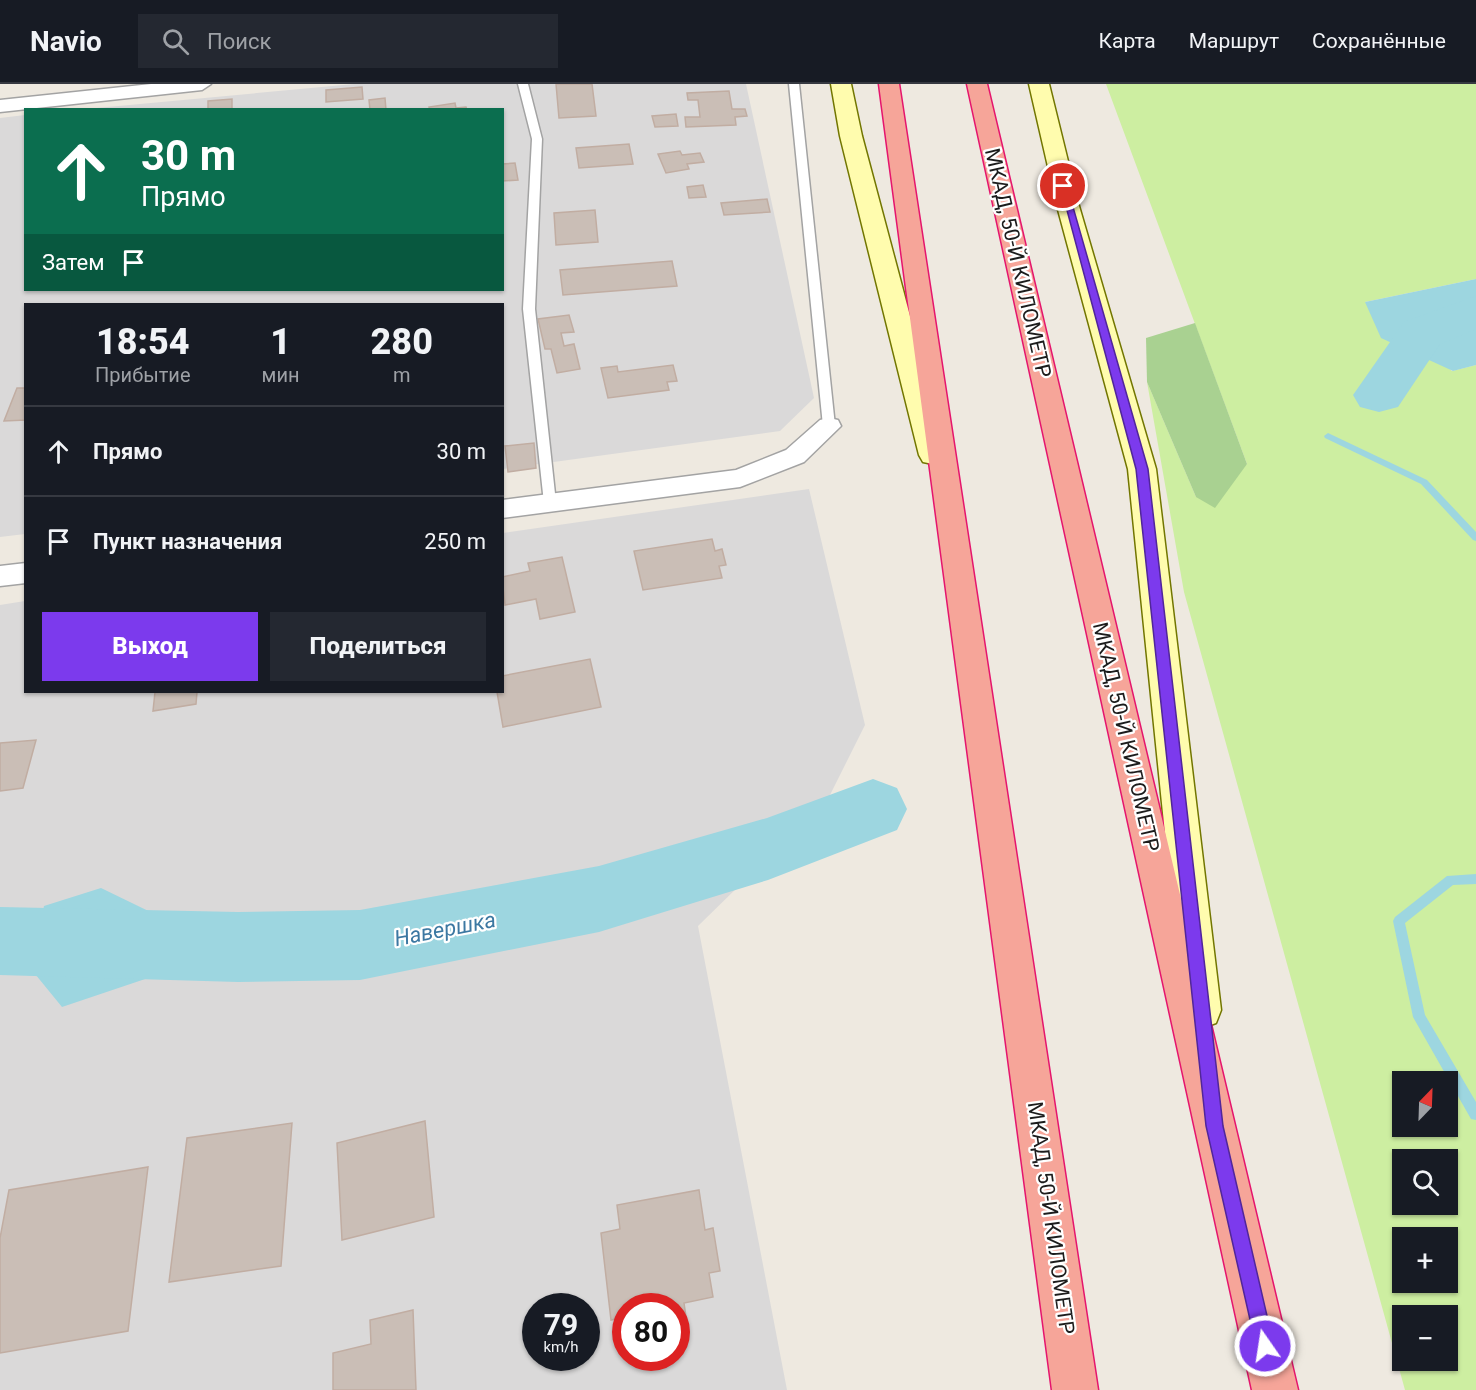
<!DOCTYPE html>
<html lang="ru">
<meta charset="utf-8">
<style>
:root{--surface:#171b24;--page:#242831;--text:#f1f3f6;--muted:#9ea1a6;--line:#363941;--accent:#7c3aed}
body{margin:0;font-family:Roboto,sans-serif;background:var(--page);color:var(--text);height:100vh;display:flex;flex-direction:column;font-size:22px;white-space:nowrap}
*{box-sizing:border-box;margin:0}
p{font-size:20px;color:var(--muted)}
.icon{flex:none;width:33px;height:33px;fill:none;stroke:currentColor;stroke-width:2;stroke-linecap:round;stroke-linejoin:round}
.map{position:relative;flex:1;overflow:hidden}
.drawer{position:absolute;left:24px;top:219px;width:480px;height:390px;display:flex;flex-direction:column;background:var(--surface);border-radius:0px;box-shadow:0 2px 4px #0004}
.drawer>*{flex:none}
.hud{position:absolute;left:24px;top:24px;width:480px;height:183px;border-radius:0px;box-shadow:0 2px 4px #0004;background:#0b6e4f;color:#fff;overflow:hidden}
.needle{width:39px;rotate:23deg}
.fabs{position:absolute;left:1392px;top:987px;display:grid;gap:12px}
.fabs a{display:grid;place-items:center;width:66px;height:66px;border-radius:0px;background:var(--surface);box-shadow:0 2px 4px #0004;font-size:30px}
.speed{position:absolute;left:522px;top:1209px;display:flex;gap:12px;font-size:30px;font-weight:700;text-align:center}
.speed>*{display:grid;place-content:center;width:78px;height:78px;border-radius:50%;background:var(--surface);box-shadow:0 2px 4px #0004;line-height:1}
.speed small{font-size:15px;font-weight:400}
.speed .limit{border:9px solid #d22;background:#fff;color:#111}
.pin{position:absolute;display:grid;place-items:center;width:51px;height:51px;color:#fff;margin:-26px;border:3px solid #fff;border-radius:50%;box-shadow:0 2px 6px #0007}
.me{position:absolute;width:66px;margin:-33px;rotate:347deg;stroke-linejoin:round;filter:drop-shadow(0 0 4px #0008)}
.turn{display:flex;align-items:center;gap:21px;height:126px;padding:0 18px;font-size:27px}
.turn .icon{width:78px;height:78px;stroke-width:2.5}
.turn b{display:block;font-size:42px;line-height:51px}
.then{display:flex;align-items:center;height:57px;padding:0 18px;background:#0003;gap:12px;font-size:22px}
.eta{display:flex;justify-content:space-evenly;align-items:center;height:102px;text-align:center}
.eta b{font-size:36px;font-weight:800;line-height:42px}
.button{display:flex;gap:12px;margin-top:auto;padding:12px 18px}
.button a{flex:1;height:69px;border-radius:0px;background:var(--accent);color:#fff;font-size:24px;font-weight:800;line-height:69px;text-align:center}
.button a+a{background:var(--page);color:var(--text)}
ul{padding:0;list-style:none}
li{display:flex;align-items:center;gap:18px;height:90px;padding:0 18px;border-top:2px solid var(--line)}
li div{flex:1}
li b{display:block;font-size:22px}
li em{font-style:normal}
header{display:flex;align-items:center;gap:36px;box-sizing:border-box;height:84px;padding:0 30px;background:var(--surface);border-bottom:2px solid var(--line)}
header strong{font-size:28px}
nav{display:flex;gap:33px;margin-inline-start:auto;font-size:21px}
.search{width:420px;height:54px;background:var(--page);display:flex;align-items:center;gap:15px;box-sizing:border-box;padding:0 21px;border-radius:0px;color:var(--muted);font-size:22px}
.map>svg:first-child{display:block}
.residential{fill:#dad9d9;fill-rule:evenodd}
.grass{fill:#cdeea1;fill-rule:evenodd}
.forest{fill:#a9d191}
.water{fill:#9dd6e0}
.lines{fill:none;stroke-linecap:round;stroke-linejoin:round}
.stream{fill:#9dd6e0;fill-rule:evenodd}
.river{fill:#9dd6e0;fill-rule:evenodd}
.building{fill:#cabeb6;stroke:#c1ada2;stroke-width:1.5}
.service-casing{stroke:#a3a3a3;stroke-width:3}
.minor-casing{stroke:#a3a3a3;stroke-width:3}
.secondary-casing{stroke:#727600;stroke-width:3}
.trunk-casing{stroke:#e5156d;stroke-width:3}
.service{fill:#fff;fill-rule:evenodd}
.minor{fill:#fff;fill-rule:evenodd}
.secondary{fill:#fffcae;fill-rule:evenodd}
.trunk{fill:#f6a599;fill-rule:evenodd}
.route{fill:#7c3aed;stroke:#51269a;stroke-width:1.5}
.labels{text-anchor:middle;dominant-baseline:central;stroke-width:4.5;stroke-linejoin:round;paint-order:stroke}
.street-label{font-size:21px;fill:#1c1c1c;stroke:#fff}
.water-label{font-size:22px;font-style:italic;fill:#3c78a2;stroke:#fff}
</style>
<header>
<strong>Navio</strong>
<div class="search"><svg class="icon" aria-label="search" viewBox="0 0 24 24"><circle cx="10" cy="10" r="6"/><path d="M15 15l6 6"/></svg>Поиск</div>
<nav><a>Карта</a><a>Маршрут</a><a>Сохранённые</a></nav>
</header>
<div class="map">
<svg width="1476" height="1306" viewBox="0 0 1476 1306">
<rect width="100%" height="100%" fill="#eee9e0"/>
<!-- residential -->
<path class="residential" d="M354 0H746L814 314 780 347 503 385 502 220H26L25 450 0 453V34L25 31 26 206H502V26L86 25Z
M809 405 865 641 828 715 698 842 787 1306H0V521L25 517 26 608H502L503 449ZM536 1222H586V1274H536ZM626 1222H676V1274H626Z"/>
<!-- grass -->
<path class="grass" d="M1106 0H1476V195L1365 218 1452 287 1476 281V1306H1405L1184 508 1147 298 1196 413 1247 380ZM1402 998H1448V1042H1402ZM1402 1076H1448V1120H1402ZM1402 1154H1448V1198H1402ZM1402 1232H1448V1276H1402Z"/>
<!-- forest -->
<path class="forest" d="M1195 239 1247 380 1215 424 1196 413 1147 298 1146 254Z"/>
<!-- water -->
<path class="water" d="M1476 195V281L1453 287 1381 254 1365 218Z
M101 804 202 853 160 890 62 923 31 885 44 822Z"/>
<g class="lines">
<!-- stream -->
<path class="stream" d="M1328 349 1427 396 1476 448V457L1473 456 1421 400 1325 354 1324 352Z
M1476 790V800L1453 801 1405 839 1425 931 1476 1018V1036L1471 1035 1413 933 1393 837 1395 833 1447 792Z"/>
<!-- river -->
<path class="river" d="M1476 212V245L1440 260 1398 323 1379 328 1360 323 1353 311 1404 238Z
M873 695 897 704 907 725 897 746 768 796 599 848 360 896 238 898 0 891V823L238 828 360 826 599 782 767 734Z"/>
</g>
<!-- building -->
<path class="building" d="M556 0H592L596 32 559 34Z
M362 3 363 15 326 18V6Z
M729 7 732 25H745L747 32 735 33 736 41 686 43 685 33H700L698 16H688L687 9Z
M385 14 386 26H370L369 16Z
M232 15V26H208V17Z
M455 19 456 24 466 23 467 26H430L429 23Z
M676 30 678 42 655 43 652 32Z
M629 60 633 80 579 84 576 64Z
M680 67 682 71 700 69 704 78 687 80 689 85 666 89 658 70Z
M515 79 518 96 502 97V80Z
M703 101 706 113 689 114 687 103Z
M767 115 770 128 724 131 721 119Z
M595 126 598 158 556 161 554 129Z
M672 177 677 202 563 211 560 186Z
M569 231 574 248 561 249 564 262 574 260 580 285 557 289 551 265H545L538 235Z
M673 281 677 297 667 298 669 306 608 314 601 284 617 282 618 288Z
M17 304H26V336L4 337Z
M534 359 536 384 508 388 505 362Z
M712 455 715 467 722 465 726 481 719 482 722 494 643 506 634 467Z
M562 473 575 528 540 535 536 515 505 521 502 493 530 487 528 479Z
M590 575 601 623 503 643 497 608H502V592Z
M155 608H197L196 620 153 627Z
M36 656 23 704 0 707V659Z
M425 1037 434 1133 342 1156 337 1059Z
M292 1039 281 1182 169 1198 187 1054Z
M148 1083 128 1247 0 1269V1154L9 1106Z
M699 1106 705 1146 713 1144 720 1187 709 1189 713 1213 684 1219 686 1233 676 1235V1222H626V1233L611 1236 601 1149 620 1145 617 1121Z
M413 1226 416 1306H333V1269L371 1260 370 1236Z"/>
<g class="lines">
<defs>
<path id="service" d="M518 0H528L542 55 535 225 556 419 550 424 544 419 523 225 532 55Z
M789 0H799L835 342 829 346 823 342Z"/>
<path id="minor" d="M151 0H211L202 6 0 28V16Z
M829 334 838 336 841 342 804 378 740 403 502 434V416L736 386 786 366 820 336Z
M26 479V499L0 502V482Z"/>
<path id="secondary" d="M831 0H851L862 52 947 371 943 378 933 380 923 378 919 371 840 52Z
M1029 0H1049L1079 122 1156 385 1221 926 1216 939 1202 944 1188 939 1183 926 1128 385 1057 122Z"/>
<path id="trunk" d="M879 0H899L1098 1306H1052Z
M967 0H987L1298 1306H1252Z"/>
</defs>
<!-- service casing -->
<use href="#service" class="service-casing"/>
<!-- minor casing -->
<use href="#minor" class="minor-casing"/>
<!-- secondary casing -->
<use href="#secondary" class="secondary-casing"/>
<!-- trunk casing -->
<use href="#trunk" class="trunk-casing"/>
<!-- service -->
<use href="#service" class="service"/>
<!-- minor -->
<use href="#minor" class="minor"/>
<!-- secondary -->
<use href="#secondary" class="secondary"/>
<!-- trunk -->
<use href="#trunk" class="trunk"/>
</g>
<!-- route -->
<path class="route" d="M1060 100 1067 102 1148 385 1223 1042 1274 1262 1272 1269 1265 1271 1258 1269 1256 1262 1206 1042 1136 385Z"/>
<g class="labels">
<!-- street labels -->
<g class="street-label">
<text transform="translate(1018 179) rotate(77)">МКАД, 50-Й КИЛОМЕТР</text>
<text transform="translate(1126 653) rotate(77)">МКАД, 50-Й КИЛОМЕТР</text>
<text transform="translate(1051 1134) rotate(82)">МКАД, 50-Й КИЛОМЕТР</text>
</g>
<!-- water labels -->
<g class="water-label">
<text transform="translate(445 845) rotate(-11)">Навершка</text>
</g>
</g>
</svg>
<div class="fabs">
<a><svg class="needle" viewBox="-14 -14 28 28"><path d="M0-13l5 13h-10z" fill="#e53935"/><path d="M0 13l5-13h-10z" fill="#9ea1a6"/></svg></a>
<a><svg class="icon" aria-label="search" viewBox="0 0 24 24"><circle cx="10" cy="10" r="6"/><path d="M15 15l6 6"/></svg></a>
<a>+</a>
<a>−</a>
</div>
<div class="speed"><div>79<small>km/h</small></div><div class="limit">80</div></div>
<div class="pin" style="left:1063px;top:102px;background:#d93025"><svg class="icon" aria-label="arrive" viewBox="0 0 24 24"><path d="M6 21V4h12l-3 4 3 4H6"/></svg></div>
<svg class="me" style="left:1265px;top:1262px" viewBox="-20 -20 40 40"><circle r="17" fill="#7c3aed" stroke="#fff" stroke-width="3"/><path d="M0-11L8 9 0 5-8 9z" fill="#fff"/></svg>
<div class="hud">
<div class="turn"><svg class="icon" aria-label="ahead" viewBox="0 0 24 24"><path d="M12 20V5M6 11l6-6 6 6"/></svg><div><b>30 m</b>Прямо</div></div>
<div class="then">Затем<svg class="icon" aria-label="arrive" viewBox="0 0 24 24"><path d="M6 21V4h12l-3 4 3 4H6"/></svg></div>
</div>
<section class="drawer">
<div class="eta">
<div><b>18:54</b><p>Прибытие</p></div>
<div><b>1</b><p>мин</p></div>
<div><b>280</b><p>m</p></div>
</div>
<ul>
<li><svg class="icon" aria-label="ahead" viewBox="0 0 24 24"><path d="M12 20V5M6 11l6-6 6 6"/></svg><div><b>Прямо</b></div><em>30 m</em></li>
<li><svg class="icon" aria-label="arrive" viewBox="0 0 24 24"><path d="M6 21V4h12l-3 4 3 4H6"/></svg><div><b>Пункт назначения</b></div><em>250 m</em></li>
</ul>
<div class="button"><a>Выход</a><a>Поделиться</a></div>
</section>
</div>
